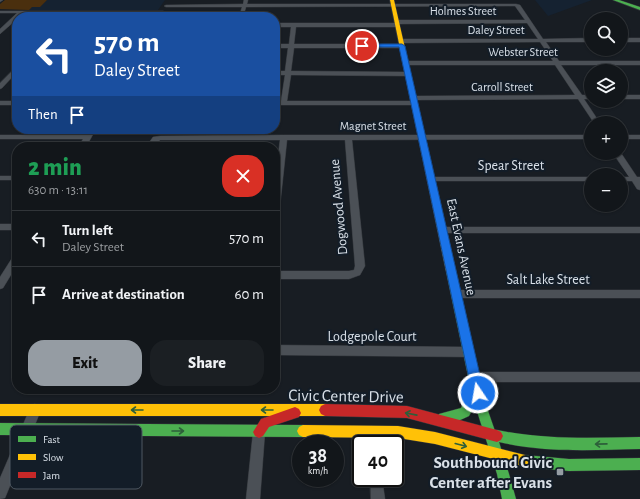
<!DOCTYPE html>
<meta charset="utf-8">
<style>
:root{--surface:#12161a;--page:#1b1f23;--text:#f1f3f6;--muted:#9c9fa2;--line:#313539;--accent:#959ca3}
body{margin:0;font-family:"Alegreya Sans",sans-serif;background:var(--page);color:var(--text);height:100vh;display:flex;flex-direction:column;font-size:15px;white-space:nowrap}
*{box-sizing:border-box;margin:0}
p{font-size:13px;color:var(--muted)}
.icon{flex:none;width:22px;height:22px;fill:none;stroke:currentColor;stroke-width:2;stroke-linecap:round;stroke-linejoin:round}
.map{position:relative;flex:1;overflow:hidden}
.panel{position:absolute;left:12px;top:142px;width:268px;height:252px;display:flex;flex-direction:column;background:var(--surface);border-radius:16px;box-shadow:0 1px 3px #0004,0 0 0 1px var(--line)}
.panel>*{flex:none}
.guide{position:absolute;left:12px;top:12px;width:268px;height:122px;border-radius:16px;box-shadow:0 1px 3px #0004,0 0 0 1px var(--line);background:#1a4fa0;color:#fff;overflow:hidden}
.tools{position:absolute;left:584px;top:12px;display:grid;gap:8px}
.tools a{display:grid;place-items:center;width:44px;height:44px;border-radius:50%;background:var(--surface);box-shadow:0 1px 3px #0004,0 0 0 1px var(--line);font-size:20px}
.speed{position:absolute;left:292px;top:435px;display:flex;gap:8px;font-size:20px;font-weight:700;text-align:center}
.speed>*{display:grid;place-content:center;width:52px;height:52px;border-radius:50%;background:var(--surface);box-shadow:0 1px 3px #0004,0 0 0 1px var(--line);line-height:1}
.speed small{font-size:10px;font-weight:400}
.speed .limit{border:2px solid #111;border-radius:6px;background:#fff;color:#111}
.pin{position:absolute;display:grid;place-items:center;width:34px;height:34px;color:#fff;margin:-17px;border:2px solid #fff;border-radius:50%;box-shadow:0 1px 4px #0007}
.me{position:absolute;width:44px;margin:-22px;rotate:348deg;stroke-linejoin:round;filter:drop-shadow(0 0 3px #0008)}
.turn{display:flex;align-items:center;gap:14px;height:84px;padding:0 16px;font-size:18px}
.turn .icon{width:52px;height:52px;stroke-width:2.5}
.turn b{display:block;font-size:28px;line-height:34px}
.then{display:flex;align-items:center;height:38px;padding:0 16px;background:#0003;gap:8px;font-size:15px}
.round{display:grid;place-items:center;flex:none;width:42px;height:42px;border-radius:16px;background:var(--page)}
.headline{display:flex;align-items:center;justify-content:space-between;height:68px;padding:0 16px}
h1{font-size:24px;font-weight:800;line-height:30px;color:#1e9e55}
.cta{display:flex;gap:8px;margin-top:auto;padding:8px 16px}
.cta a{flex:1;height:46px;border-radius:16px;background:var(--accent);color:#111;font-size:16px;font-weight:800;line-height:46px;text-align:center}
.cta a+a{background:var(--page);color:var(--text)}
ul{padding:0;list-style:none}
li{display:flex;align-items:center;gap:12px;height:56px;padding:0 16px;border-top:1px solid var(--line)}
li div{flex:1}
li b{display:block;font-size:15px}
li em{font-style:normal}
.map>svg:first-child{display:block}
.built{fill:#152231}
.green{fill:#4a2f0e}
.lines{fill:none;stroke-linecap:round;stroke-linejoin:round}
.street-casing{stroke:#33373c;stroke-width:1}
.fast-casing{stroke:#33373c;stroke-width:1}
.slow-casing{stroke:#33373c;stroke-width:1}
.jam-casing{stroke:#33373c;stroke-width:1}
.street{fill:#4b5056;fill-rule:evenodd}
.fast{fill:#4caf50;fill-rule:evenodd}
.slow{fill:#ffc107;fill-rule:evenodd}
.jam{fill:#c62828;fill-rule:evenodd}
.oneway{stroke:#2d5f3a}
.route{fill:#1a73e8;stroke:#114b97}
.poi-dot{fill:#959ca3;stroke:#131d28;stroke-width:1.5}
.labels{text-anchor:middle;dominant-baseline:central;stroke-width:4;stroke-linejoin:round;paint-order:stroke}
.far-street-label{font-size:12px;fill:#d9e0e8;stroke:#131d28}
.street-label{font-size:14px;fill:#d9e0e8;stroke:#131d28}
.near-street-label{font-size:17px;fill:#d9e0e8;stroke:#131d28}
.near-poi-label{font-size:17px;font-weight:bold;fill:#d9e0e8;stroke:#131d28;text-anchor:end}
.key{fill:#131d28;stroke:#4e5862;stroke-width:1}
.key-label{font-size:11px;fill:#d9e0e8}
</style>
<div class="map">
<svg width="640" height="499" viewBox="0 0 640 499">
<rect width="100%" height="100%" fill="#181d23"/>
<!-- built -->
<path class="built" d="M47 0H165L158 10H29L32 7H40Z
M535 0H592L548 16Z"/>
<!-- green -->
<path class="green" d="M5 0H47L40 7H32L29 10 0 9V4Z"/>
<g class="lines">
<defs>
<path id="street" d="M0 0H3L0 2Z
M244 0H248L247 4H516L520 5 543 39 591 38V42H546L559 61H640V65H561L582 95H591V99H584L600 123H594L578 99 414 100 411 98 414 96 575 95 555 65H406L403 63 406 61H553L540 42 401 43 398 41 401 39H538L527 23 397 24 400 25 397 27H296L294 44H402L405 46 402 48H294L291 71 408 72 411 74 408 76 291 75 287 101H415L418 103 415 105H275V101H281L285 75H275V71H285L288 48H275V44H289L291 27H275V23H397L394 22 397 20H525L515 6 246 7 243 17H239L242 7H166L164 6 166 5 243 4Z
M0 11H163L165 12 163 13H23L19 17H17V19L0 34V29L17 13H0Z
M621 38H640V42H621Z
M17 66V72L2 88 0 89V83Z
M621 95H640V99H621Z
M0 101H17V105H0Z
M90 129H96L86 147H78L83 139H0V135H86Z
M284 135H591V139L352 140 365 266 360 275 349 279H275V271H349L354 270 355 266 345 140H287L279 215 275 218V181L280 140H160L154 147H146L153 137 160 136Z
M621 135H640V139H621Z
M613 153H621L637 177H640V190L637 189 632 181H621V177H629Z
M0 176H17V180H0Z
M428 177H591V181H428L427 179Z
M0 224H17V230H0Z
M442 227H640V233H442L438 230Z
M17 254V265L3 288 0 289V277L14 255Z
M456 290H640V298H456L453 297 451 294 453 291Z
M275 345 469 347 473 349 474 352 473 355 469 357 275 355Z
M474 372H640V382H474L470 381 468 377 470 373Z
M35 404 39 406 41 410 5 498 0 499V478L31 406Z
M259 426 263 428 265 432 260 499H246L253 432 255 428Z
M372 426 376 428 380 444H368L366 432 368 428Z
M370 478H382L385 499H371Z"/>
<path id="fast" d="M613 0H619L640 7V10Z
M451 267 454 268 456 271 487 408 495 431 497 430C544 440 592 438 640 437V449C592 450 545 453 499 442L509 474 516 499H502L497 474 475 405 469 416C460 420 449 426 439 422L437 418 439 414 461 408C466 398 463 386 468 376L446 271 448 268Z
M0 423 303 425 307 427 309 431 307 435 303 437 0 435Z
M525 455 569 459 640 458V470L569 471 525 467 521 465 519 461 521 457Z"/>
<path id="slow" d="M390 0H394L456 271 454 274H448L446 271Z
M0 404H325L329 406 331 410 329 414 325 416H0Z
M303 425 398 426 435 432 525 455 529 457 531 461 529 465 525 467 435 444 398 438 303 437 299 435 297 431 299 427Z"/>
<path id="jam" d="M325 404 407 406 497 430 501 432 503 436 501 440 497 442 407 418 325 416 321 414 319 410 321 406Z
M295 407 299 409 301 413 299 417 269 427 263 436 259 438 255 436 253 432 261 419Z"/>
</defs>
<!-- street casing -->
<use href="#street" class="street-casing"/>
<!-- fast casing -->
<use href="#fast" class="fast-casing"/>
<!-- slow casing -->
<use href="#slow" class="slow-casing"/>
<!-- jam casing -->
<use href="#jam" class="jam-casing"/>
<!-- street -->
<use href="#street" class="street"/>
<!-- fast -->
<use href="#fast" class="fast"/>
<!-- slow -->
<use href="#slow" class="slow"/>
<!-- jam -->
<use href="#jam" class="jam"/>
</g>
<!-- one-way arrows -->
<defs><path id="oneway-shaft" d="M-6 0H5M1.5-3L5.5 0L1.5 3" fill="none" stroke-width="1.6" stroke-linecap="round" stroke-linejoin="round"/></defs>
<g class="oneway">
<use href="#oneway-shaft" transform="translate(137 410) rotate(180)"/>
<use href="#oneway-shaft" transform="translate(267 410) rotate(180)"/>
<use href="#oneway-shaft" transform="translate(411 414) rotate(-169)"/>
<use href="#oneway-shaft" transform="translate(178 431)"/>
<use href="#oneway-shaft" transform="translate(601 444) rotate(179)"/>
<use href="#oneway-shaft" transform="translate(461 445) rotate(15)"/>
</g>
<!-- route -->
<path class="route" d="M360 44H402L405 46 484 393 482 397 478 398 474 397 472 393 399 47H360Z"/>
<!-- markers -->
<rect class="poi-dot" x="556" y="468" width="8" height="8" rx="2"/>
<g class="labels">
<!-- far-street labels -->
<g class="far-street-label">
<text x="463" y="11">Holmes Street</text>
<text x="496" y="30">Daley Street</text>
<text x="523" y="52">Webster Street</text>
<text x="502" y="87">Carroll Street</text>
<text x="373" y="126">Magnet Street</text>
</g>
<!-- street labels -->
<g class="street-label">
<text x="511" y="166">Spear Street</text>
<text transform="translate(339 207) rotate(-95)">Dogwood Avenue</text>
<text transform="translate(461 247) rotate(78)">East Evans Avenue</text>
<text x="548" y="280">Salt Lake Street</text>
<text x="372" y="337">Lodgepole Court</text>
</g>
<!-- near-street labels -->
<g class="near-street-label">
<text transform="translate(346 396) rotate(1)">Civic Center Drive</text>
</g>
<!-- near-poi labels -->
<g class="near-poi-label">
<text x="552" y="462">Southbound Civic<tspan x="552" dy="20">Center after Evans</tspan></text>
</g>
</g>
<!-- legend -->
<rect x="10" y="425" width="132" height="64" rx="6" class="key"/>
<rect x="18" y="436" width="18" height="6" fill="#4caf50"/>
<rect x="18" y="454" width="18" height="6" fill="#ffc107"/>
<rect x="18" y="472" width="18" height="6" fill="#c62828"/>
<g class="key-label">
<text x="43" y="443">Fast</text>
<text x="43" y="461">Slow</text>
<text x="43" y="479">Jam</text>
</g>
</svg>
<div class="tools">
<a><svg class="icon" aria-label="search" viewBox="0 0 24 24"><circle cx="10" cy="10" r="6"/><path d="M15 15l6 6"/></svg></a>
<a><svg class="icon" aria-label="layers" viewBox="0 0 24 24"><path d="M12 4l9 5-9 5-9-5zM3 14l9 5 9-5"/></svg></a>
<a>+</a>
<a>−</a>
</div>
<div class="speed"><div>38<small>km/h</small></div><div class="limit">40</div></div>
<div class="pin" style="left:362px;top:46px;background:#d93025"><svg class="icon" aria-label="arrive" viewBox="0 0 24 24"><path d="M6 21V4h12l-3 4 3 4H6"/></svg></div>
<svg class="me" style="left:478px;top:393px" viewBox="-20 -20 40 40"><circle r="17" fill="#1a73e8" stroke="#fff" stroke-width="3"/><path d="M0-11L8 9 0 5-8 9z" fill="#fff"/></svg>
<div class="guide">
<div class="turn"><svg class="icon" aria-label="left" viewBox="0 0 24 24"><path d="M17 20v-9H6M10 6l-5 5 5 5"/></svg><div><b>570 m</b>Daley Street</div></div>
<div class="then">Then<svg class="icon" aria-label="arrive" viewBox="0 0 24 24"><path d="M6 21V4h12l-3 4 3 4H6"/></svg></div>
</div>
<section class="panel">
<div class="headline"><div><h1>2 min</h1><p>630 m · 13:11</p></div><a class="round" style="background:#d93025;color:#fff"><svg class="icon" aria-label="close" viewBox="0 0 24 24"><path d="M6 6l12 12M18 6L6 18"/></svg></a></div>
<ul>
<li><svg class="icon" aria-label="left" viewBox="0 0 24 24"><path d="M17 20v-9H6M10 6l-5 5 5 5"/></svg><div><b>Turn left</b><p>Daley Street</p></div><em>570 m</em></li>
<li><svg class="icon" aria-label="arrive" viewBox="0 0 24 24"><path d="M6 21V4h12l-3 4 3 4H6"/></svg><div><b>Arrive at destination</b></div><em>60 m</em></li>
</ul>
<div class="cta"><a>Exit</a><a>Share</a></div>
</section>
</div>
